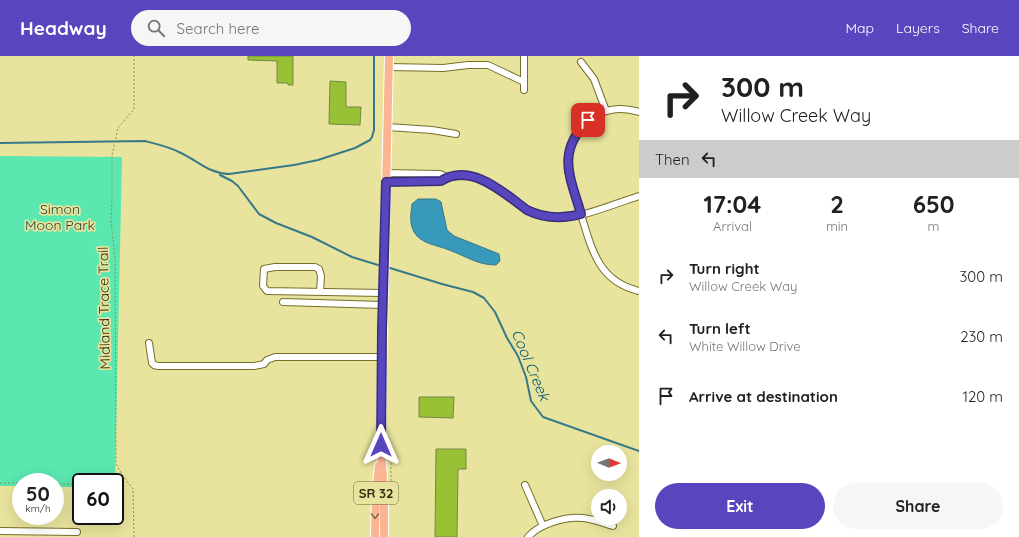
<!DOCTYPE html>
<style>
:root{--surface:#fff;--page:#f6f6f6;--text:#202124;--muted:#757577;--accent:#5846be}
body{margin:0;font-family:Quicksand,sans-serif;background:var(--page);color:var(--text);height:100vh;display:flex;flex-direction:column;font-size:15px;white-space:nowrap}
*{box-sizing:border-box;margin:0}
p{font-size:13px;color:var(--muted)}
.icon{flex:none;width:22px;height:22px;fill:none;stroke:currentColor;stroke-width:2;stroke-linecap:round;stroke-linejoin:round}
.map{position:relative;flex:1;overflow:hidden}
.side{display:flex;flex-direction:column;background:var(--surface);width:380px}
.side>*{flex:none}
.top-card{background:#fff;color:var(--text);overflow:hidden}
.needle{width:26px;rotate:91deg}
.buttons{position:absolute;left:591px;top:389px;display:grid;gap:8px}
.buttons a{display:grid;place-items:center;width:36px;height:36px;border-radius:50%;background:var(--surface);box-shadow:0 4px 16px #0002;font-size:20px}
.speed{position:absolute;left:12px;top:417px;display:flex;gap:8px;font-size:20px;font-weight:700;text-align:center}
.speed>*{display:grid;place-content:center;width:52px;height:52px;border-radius:50%;background:var(--surface);box-shadow:0 4px 16px #0002;line-height:1}
.speed small{font-size:10px;font-weight:400}
.speed .limit{border:2px solid #111;border-radius:6px;background:#fff;color:#111}
.pin{position:absolute;display:grid;place-items:center;width:34px;height:34px;color:#fff;margin:-17px;border-radius:8px;box-shadow:0 2px 6px #0006}
.me{position:absolute;width:44px;margin:-22px;rotate:0deg;stroke-linejoin:round;filter:drop-shadow(0 0 3px #0008)}
.turn{display:flex;align-items:center;gap:14px;height:84px;padding:0 16px;font-size:18px}
.turn .icon{width:52px;height:52px;stroke-width:2.5}
.turn b{display:block;font-size:28px;line-height:34px}
.then{display:flex;align-items:center;height:38px;padding:0 16px;background:#0003;gap:8px;font-size:15px}
.eta{display:flex;justify-content:space-evenly;align-items:center;height:68px;text-align:center}
.eta b{font-size:24px;font-weight:700;line-height:28px}
.primary-button{display:flex;gap:8px;margin-top:auto;padding:8px 16px}
.primary-button a{flex:1;height:46px;border-radius:24px;background:var(--accent);color:#fff;font-size:16px;font-weight:700;line-height:46px;text-align:center}
.primary-button a+a{background:var(--page);color:var(--text)}
ul{padding:0;list-style:none}
li{display:flex;align-items:center;gap:12px;height:60px;padding:0 16px}
li div{flex:1}
li b{display:block;font-size:15px}
li em{font-style:normal}
header{display:flex;align-items:center;gap:24px;box-sizing:border-box;height:56px;padding:0 20px;background:var(--accent);color:#fff}
header strong{font-size:19px}
nav{display:flex;gap:22px;margin-inline-start:auto;font-size:14px}
.search{width:280px;height:36px;background:var(--page);display:flex;align-items:center;gap:10px;box-sizing:border-box;padding:0 14px;border-radius:22px;color:var(--muted);font-size:15px}
main{display:flex;flex:1;min-height:0}
.map>svg:first-child{display:block}
.green{fill:#5ae7b0}
.water{fill:#3999ba;stroke:#377988}
.lines{fill:none;stroke-linecap:round;stroke-linejoin:round}
.stream{stroke:#377988;stroke-width:2}
.building{fill:#99c135;stroke:#728749}
.minor-casing{stroke:#756f2a;stroke-width:8}
.major-casing{stroke:#fff;stroke-width:10}
.path{stroke:#908d5a;stroke-width:1;stroke-dasharray:2 2;stroke-linecap:butt}
.minor{stroke:#fff;stroke-width:6}
.major{stroke:#fcb593;stroke-width:8}
.oneway{stroke:#8c6b4c}
.route-casing{stroke:#392e7c;stroke-width:10}
.route{stroke:#5846be;stroke-width:7}
.labels{text-anchor:middle;dominant-baseline:central;stroke-width:3.5;stroke-linejoin:round;paint-order:stroke}
.shield{fill:#e9e49d;stroke:#68653c;stroke-width:1}
.shield-label{font-size:13px;font-weight:bold;fill:#312f12}
.park-label{font-size:14px;fill:#284337;stroke:#e9e49d}
.street-label{font-size:14px;fill:#312f12;stroke:#e9e49d}
.water-label{font-size:15px;font-style:italic;fill:#0a5b72;stroke:#e9e49d}
</style>
<header>
<strong>Headway</strong>
<div class="search"><svg class="icon" aria-label="search" viewBox="0 0 24 24"><circle cx="10" cy="10" r="6"/><path d="M15 15l6 6"/></svg>Search here</div>
<nav><a>Map</a><a>Layers</a><a>Share</a></nav>
</header>
<main>
<div class="map">
<svg width="639" height="481" viewBox="0 0 639 481">
<rect width="100%" height="100%" fill="#e9e49d"/>
<!-- green -->
<path class="green" d="M0 100 122 101 115 426H81V431H55V426H21V430H0Z"/>
<!-- water -->
<path class="water" d="M418 143H436L441 146 447 174 454 180 499 198 500 205 496 209C477 209 466 200 449 194 437 189 421 188 414 176 409 167 411 157 412 148Z"/>
<g class="lines">
<!-- stream -->
<path class="stream" d="M0 87 145 85C157 88 170 91 181 97 198 105 208 117 229 118L294 109 318 104 355 92 370 84 372 81 374 74V0
M220 119 232 125 238 130 259 158 276 167 312 181 352 201 378 209
M390 212 442 228 473 236 484 242 495 256 507 282 518 300 526 321 531 345 543 361 639 395"/>
</g>
<!-- building -->
<path class="building" d="M248 0H293V29H288V27H277V5L248 4Z
M330 25 346 26V51H361L360 69 329 68Z
M419 341H454L453 362 419 361Z
M436 393H466V413H458L457 481H435Z"/>
<g class="lines">
<defs>
<path id="minor" d="M581 6 594 23 606 55
M388 11 443 12 468 9H488L524 26
M524 34V0
M639 56C599 43 565 74 568 115 573 132 578 148 583 165 593 198 601 226 639 235
M387 71 432 74 456 78
M386 117 440 118 447 121
M386 125H441C448 121 455 120 464 120 490 121 506 142 527 154 534 158 543 160 551 161 577 165 613 148 639 140
M320 236 321 220 319 213 315 211H275L264 213 263 230 267 235 383 237
M283 246 383 249
M149 287 152 307 154 309 158 310H254L264 308 267 304 275 301H382
M525 429 543 470
M0 475 77 476
M528 481C539 468 566 460 583 462 593 463 603 467 613 470"/>
<path id="major" d="M375 481 376 437 379 410
M384 481V437L381 394 382 316 389 0"/>
</defs>
<!-- minor casing -->
<use href="#minor" class="minor-casing"/>
<!-- major casing -->
<use href="#major" class="major-casing"/>
<!-- path -->
<path class="path" d="M0 427H21
M55 428H81
M391 429V397
M134 481 133 433 123 420 116 408 115 203 111 165 112 142V99L118 72 134 53V0"/>
<!-- minor -->
<use href="#minor" class="minor"/>
<!-- major -->
<use href="#major" class="major"/>
</g>
<!-- one-way arrows -->
<defs><path id="oneway-chevron" d="M-2-3.5L2.5 0L-2 3.5" fill="none" stroke-width="1.6" stroke-linecap="round" stroke-linejoin="round"/></defs>
<use class="oneway" href="#oneway-chevron" transform="translate(375 460) rotate(91)"/>
<g class="lines">
<defs>
<path id="route" d="M381 389 382 274 386 126 441 125C471 106 504 137 527 154 545 163 562 163 581 158 570 120 556 97 588 64"/>
</defs>
<!-- route casing -->
<use href="#route" class="route-casing"/>
<!-- route -->
<use href="#route" class="route"/>
</g>
<g class="labels">
<!-- shield labels -->
<rect class="shield" x="354" y="426" width="44" height="22" rx="3"/>
<g class="shield-label">
<text x="376" y="437">SR 32</text>
</g>
<!-- park labels -->
<g class="park-label">
<text x="60" y="153">Simon<tspan x="60" dy="16">Moon Park</tspan></text>
</g>
<!-- street labels -->
<g class="street-label">
<text transform="translate(104 252) rotate(-91)">Midland Trace Trail</text>
</g>
<!-- water labels -->
<g class="water-label">
<text transform="translate(531 309) rotate(67)">Cool Creek</text>
</g>
</g>
</svg>
<div class="buttons">
<a><svg class="needle" viewBox="-14 -14 28 28"><path d="M0-13l5 13h-10z" fill="#e53935"/><path d="M0 13l5-13h-10z" fill="#757577"/></svg></a>
<a><svg class="icon" aria-label="sound" viewBox="0 0 24 24"><path d="M4 9h4l5-4v14l-5-4H4zM17 9q2 3 0 6"/></svg></a>
</div>
<div class="speed"><div>50<small>km/h</small></div><div class="limit">60</div></div>
<div class="pin" style="left:588px;top:64px;background:#d93025"><svg class="icon" aria-label="arrive" viewBox="0 0 24 24"><path d="M6 21V4h12l-3 4 3 4H6"/></svg></div>
<svg class="me" style="left:381px;top:389px" viewBox="-20 -20 40 40"><path d="M0-17L14 15 0 8-14 15z" fill="#5846be" stroke="#fff" stroke-width="4"/></svg>
</div>
<section class="side">
<div class="top-card">
<div class="turn"><svg class="icon" aria-label="right" viewBox="0 0 24 24"><path d="M7 20v-9h11M14 6l5 5-5 5"/></svg><div><b>300 m</b>Willow Creek Way</div></div>
<div class="then">Then<svg class="icon" aria-label="left" viewBox="0 0 24 24"><path d="M17 20v-9H6M10 6l-5 5 5 5"/></svg></div>
</div>
<div class="eta">
<div><b>17:04</b><p>Arrival</p></div>
<div><b>2</b><p>min</p></div>
<div><b>650</b><p>m</p></div>
</div>
<ul>
<li><svg class="icon" aria-label="right" viewBox="0 0 24 24"><path d="M7 20v-9h11M14 6l5 5-5 5"/></svg><div><b>Turn right</b><p>Willow Creek Way</p></div><em>300 m</em></li>
<li><svg class="icon" aria-label="left" viewBox="0 0 24 24"><path d="M17 20v-9H6M10 6l-5 5 5 5"/></svg><div><b>Turn left</b><p>White Willow Drive</p></div><em>230 m</em></li>
<li><svg class="icon" aria-label="arrive" viewBox="0 0 24 24"><path d="M6 21V4h12l-3 4 3 4H6"/></svg><div><b>Arrive at destination</b></div><em>120 m</em></li>
</ul>
<div class="primary-button"><a>Exit</a><a>Share</a></div>
</section>
</main>
